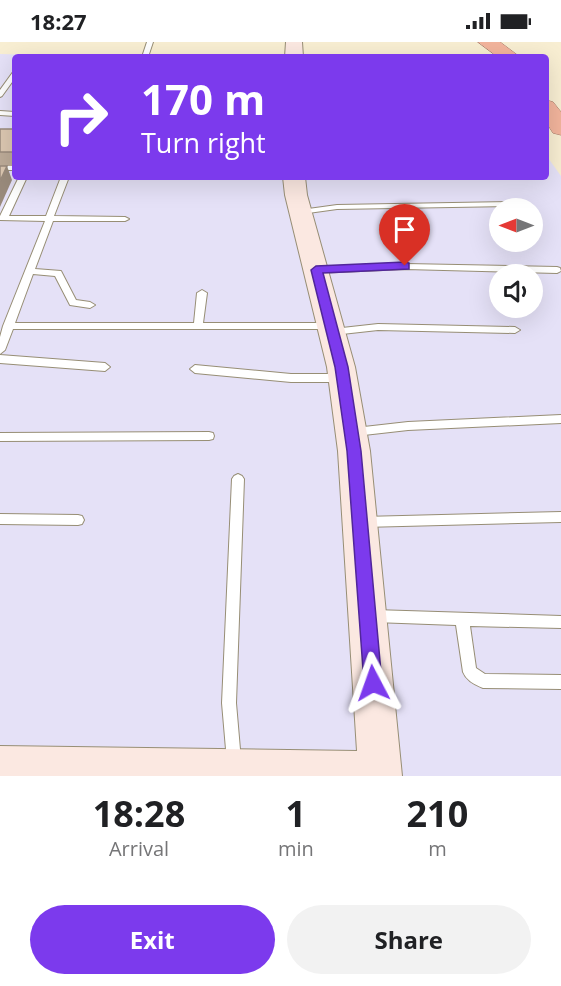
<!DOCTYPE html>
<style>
:root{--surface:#fff;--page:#f2f2f2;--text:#202124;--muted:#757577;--accent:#7c3aed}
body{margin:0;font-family:"Open Sans",sans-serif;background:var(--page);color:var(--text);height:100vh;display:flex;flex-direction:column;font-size:22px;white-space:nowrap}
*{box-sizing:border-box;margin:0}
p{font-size:20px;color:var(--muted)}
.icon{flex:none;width:33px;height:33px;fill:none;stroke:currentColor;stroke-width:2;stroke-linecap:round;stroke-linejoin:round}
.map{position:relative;height:734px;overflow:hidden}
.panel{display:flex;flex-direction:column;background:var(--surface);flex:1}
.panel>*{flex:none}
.banner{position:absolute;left:12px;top:12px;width:537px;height:126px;border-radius:6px;box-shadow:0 6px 24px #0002;background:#7c3aed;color:#fff;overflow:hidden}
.needle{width:39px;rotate:270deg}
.fabs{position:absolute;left:489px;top:156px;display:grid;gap:12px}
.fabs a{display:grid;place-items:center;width:54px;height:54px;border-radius:50%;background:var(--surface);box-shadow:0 6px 24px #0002;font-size:30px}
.pin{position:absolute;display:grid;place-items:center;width:51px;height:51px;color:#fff;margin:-62px -26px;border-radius:50% 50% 50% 0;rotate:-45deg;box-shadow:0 0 6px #0007}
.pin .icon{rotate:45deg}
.me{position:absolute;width:66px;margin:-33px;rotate:356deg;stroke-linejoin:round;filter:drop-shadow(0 0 4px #0008)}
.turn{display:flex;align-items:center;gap:21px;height:126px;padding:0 30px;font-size:27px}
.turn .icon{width:78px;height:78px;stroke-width:2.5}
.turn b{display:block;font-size:42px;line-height:51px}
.eta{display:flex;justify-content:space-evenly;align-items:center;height:102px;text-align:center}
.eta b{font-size:36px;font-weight:700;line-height:42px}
.primary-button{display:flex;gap:12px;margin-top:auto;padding:12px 30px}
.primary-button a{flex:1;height:69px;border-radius:36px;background:var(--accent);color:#fff;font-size:24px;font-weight:700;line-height:69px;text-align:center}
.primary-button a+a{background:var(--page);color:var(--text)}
.status{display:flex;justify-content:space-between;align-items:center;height:42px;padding:0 30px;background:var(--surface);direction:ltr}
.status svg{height:16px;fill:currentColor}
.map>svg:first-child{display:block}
.industrial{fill:#e5e1f7;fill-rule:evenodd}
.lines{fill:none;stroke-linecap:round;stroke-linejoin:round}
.lane-casing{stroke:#978e75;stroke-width:2}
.secondary-casing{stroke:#978e75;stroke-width:2}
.highway-casing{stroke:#a47b68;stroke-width:1}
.lane{fill:#fff;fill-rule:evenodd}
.secondary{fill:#fbe8e1;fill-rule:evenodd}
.highway{fill:#f2b49c;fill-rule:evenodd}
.wall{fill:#bdab98}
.shaded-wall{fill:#9a8b7c}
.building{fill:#dcc7b1;stroke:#9a8b7c;stroke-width:1.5}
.route{fill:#7c3aed;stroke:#51269a;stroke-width:1.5}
</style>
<div class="status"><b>18:27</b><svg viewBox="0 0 49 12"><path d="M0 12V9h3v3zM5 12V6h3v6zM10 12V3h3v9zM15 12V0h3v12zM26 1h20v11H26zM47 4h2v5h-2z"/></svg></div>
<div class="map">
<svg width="561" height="734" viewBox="0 0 561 734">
<rect width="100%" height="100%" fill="#f8eed2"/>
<!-- industrial -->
<path class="industrial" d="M0 12 120 15H15V135H546V113L561 134V734H0ZM500 166H532V200H500ZM500 232H532V266H500Z"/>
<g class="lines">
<defs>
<path id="lane" d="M147 0H153L148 15H142Z
M15 29V36L2 54 0 55V48L13 30Z
M0 69 15 70V74L0 73Z
M0 124H15V128H0Z
M19 135H27L9 174H46L61 135H69L54 174 125 175 129 177 125 179H53L35 227 61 229 76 258 90 260 95 263 90 266 70 263 55 234 33 232 15 281H194L197 251 202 248 207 251 203 281H330L335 284 330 287H13L5 308 0 312V295L3 284 45 179 0 178V174Z
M510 160H513V164L337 167 301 172 297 170 301 168 337 163Z
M406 222 557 225 560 226 561 229 557 231 406 227 316 231 312 228 316 225Z
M378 282 515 285 520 288 515 291 378 288 333 293 328 290 333 287Z
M0 313 105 321 110 325 105 329 0 321Z
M195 323 291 332H343L348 336 343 340H291L195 331 190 327Z
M561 373V381L408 388 355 394 351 393 350 390 351 387 355 386 408 380Z
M209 390 213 391 214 394 213 397 209 398 0 399V391Z
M238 432 242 434 244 437 236 661 241 719 239 724 234 726 229 724 227 719 222 661 232 437 234 434Z
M561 470V480L363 485 359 484 357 480 359 476 363 475Z
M0 472 78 473 82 474 84 478 82 482 78 483 0 482Z
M374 568 561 574V586L470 584 476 626 485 632 561 633V647L483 646C475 643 466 638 463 630L456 583 374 580 369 579 367 574 369 569Z"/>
<path id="secondary" d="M286 0H302L303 15H285Z
M283 135H305L307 153 355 325 370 409 402 734H0V704L357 709 338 409 327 325 285 153Z"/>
<path id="highway" d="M478 0H500L520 15H498Z
M546 58 553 60 561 70V93L553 91 546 80Z"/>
</defs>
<!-- lane casing -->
<use href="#lane" class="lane-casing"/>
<!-- secondary casing -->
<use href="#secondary" class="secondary-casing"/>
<!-- highway casing -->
<use href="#highway" class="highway-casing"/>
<!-- lane -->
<use href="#lane" class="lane"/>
<!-- secondary -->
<use href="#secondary" class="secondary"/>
<!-- highway -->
<use href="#highway" class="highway"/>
</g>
<!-- wall -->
<path class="wall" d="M0 87H15V124H0Z"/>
<!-- shaded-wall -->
<path class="shaded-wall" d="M7 124 12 138 0 165V139Z"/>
<!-- building -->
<path class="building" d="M0 87H15V110H0Z
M0 124H7L0 139Z"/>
<!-- route -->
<path class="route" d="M405 220 409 221V227L323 231 348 325 361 409 382 641 379 647 373 650 366 647 364 641 347 409 335 325 311 228 316 224Z"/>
</svg>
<div class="fabs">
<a><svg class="needle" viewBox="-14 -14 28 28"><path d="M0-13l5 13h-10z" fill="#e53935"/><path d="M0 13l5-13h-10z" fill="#757577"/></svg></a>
<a><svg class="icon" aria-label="sound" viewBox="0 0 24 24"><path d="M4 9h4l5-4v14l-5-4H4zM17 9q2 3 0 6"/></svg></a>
</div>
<div class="pin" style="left:405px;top:224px;background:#d93025"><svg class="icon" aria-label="arrive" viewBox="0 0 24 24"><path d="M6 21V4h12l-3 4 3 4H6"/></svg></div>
<svg class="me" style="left:373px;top:641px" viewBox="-20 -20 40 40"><path d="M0-17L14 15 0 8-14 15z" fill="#7c3aed" stroke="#fff" stroke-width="4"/></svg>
<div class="banner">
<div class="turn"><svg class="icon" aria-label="right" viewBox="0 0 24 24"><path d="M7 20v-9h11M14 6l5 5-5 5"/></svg><div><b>170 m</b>Turn right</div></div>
</div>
</div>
<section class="panel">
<div class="eta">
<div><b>18:28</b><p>Arrival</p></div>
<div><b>1</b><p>min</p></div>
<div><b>210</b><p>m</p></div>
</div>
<div class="primary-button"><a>Exit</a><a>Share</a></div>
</section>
